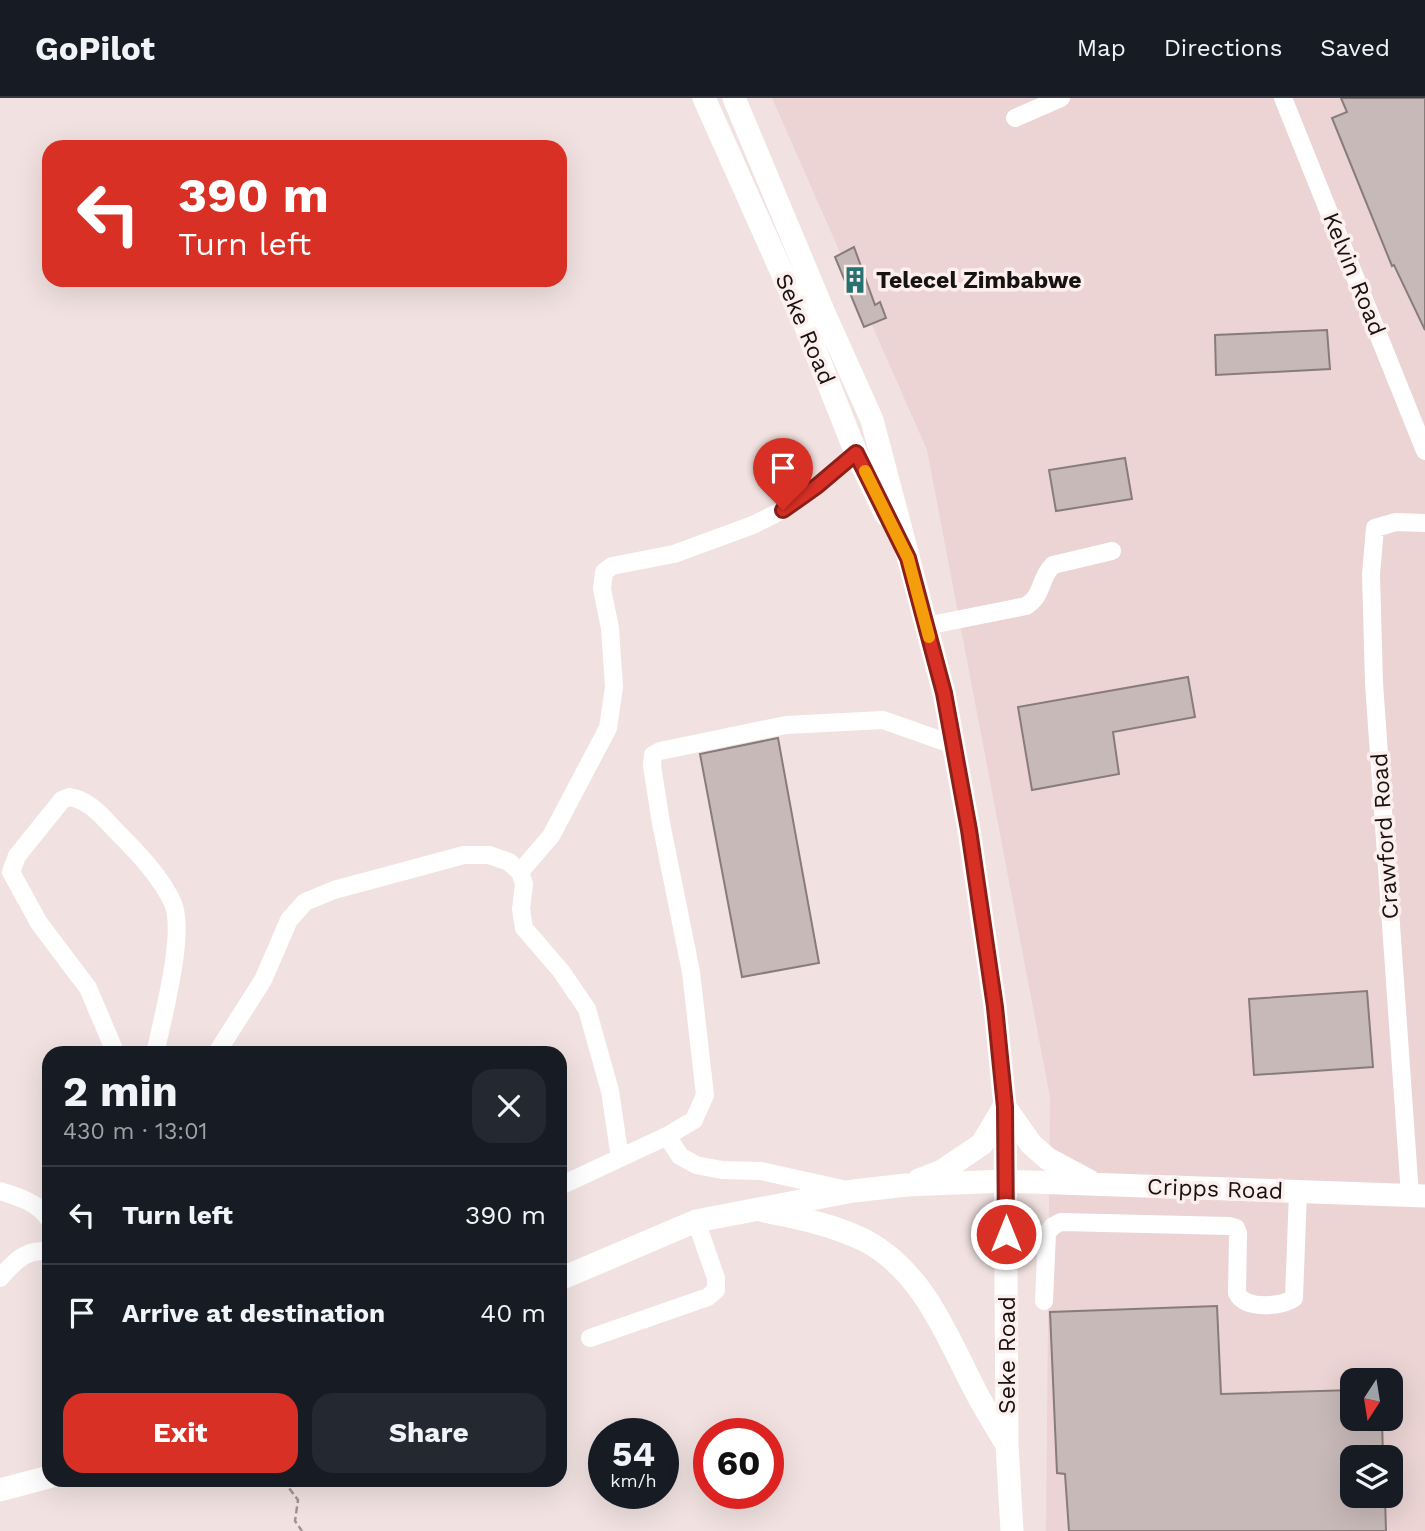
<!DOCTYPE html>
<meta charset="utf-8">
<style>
:root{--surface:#171b24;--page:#242831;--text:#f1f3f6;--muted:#9ea1a6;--line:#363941;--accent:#d93025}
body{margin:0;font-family:"Work Sans",sans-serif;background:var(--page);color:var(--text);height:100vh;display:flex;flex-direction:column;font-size:26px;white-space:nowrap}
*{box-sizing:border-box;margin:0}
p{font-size:23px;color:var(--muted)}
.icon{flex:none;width:38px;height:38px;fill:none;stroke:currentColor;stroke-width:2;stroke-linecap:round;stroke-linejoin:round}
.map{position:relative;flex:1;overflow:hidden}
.panel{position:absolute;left:42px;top:948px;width:525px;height:441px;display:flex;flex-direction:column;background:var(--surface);border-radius:21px;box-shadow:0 7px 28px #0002}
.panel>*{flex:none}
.top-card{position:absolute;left:42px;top:42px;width:525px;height:147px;border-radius:21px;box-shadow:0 7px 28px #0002;background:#d93025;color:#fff;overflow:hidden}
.needle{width:46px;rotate:192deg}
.tools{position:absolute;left:1340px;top:1270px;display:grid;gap:14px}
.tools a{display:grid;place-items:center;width:63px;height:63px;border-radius:14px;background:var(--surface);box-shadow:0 7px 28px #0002;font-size:35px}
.speed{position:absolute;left:588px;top:1320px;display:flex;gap:14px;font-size:35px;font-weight:700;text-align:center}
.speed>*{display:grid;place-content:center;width:91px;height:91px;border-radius:50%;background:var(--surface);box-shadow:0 7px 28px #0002;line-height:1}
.speed small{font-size:18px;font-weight:400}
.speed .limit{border:10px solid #d22;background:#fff;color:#111}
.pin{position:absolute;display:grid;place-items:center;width:60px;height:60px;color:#fff;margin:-72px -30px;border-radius:50% 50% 50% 0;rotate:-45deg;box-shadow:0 0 7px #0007}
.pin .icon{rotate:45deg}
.me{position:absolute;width:77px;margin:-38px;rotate:0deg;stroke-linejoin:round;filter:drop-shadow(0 0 5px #0008)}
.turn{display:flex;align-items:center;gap:24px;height:147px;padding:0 21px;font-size:32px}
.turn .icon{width:91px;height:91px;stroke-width:2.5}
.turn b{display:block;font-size:49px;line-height:60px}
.round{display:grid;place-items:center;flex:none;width:74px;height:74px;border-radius:21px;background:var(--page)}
.headline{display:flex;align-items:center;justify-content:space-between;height:119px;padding:0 21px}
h1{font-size:42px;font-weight:700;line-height:52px}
.cta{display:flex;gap:14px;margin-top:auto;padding:14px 21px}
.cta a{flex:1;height:80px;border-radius:21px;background:var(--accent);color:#fff;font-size:28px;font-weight:700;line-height:80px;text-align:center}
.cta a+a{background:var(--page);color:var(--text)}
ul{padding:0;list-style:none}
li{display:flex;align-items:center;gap:21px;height:98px;padding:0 21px;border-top:2px solid var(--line)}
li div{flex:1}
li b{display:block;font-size:26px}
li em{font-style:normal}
header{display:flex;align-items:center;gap:42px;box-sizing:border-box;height:98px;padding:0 35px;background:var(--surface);border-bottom:2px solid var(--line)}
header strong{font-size:33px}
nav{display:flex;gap:38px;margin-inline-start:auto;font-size:24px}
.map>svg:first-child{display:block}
.built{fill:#ebd4d3;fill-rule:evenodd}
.building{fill:#c7b9b8;stroke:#887c7b;stroke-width:2}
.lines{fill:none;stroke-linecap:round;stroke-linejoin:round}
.path{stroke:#9f9493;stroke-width:2.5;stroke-dasharray:7 3.5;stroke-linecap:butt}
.minor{stroke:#fff;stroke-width:18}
.major{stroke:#fff;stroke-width:23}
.route-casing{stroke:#8d1f18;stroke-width:18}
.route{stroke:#d93025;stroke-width:12}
.slow{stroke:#f59e0b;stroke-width:12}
.labels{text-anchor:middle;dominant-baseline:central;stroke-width:7;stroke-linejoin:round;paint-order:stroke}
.street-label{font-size:23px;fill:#181313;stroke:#feefef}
.poi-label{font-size:23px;font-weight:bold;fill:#181313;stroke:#feefef;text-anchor:start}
</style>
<header>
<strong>GoPilot</strong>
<nav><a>Map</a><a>Directions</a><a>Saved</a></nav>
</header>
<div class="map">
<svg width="1425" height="1433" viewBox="0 0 1425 1433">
<rect width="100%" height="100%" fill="#f1e2e1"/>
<!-- built -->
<path class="built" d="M772 0H1425V1433H1046L1050 999 927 352ZM1353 1283H1391V1321H1353ZM1353 1360H1391V1398H1353Z"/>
<!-- building -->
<path class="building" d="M1341 0H1425V232L1394 167 1392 168 1332 20 1347 14Z
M854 149 875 207 880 204 886 220 864 229 835 159Z
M1327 232 1330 271 1216 277 1215 237Z
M1125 360 1132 401 1056 413 1049 372Z
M1188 579 1195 619 1113 634 1119 676 1032 692 1018 609Z
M778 640 819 865 742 879 700 656Z
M1367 893 1373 969 1254 977 1249 901Z
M1217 1208 1221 1296 1353 1292V1321H1382L1383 1360H1353V1398H1385L1386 1433H1069L1065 1376 1057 1375 1050 1214Z"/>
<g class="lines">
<!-- path -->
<path class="path" d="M283 1382 298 1402 295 1423 302 1433"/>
<!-- minor -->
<path class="minor" d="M1283 0 1425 353
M1015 20 1061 0
M926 528 1026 508C1044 497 1039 480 1053 467L1112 453
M520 774 551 738 608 630 614 589 610 530 602 491 604 474 612 468 674 456 753 427 783 412 817 388 856 355
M116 956 88 890 39 825 11 774 17 758 62 702 69 699C91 702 104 721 119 736 139 756 159 777 172 803 187 832 162 922 155 956
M216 956 263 882 289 822 305 804 334 792 464 757H489L509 764 520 774 524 786 521 811 524 830 561 873 587 911 610 993 620 1060
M667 1038 680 1058 696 1067 722 1072 761 1073 847 1092
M560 1088 667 1038 694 1022 705 997 691 874 661 725 652 668 653 657 660 653 786 627 883 622 954 647
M0 1093C19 1099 37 1104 49 1121
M1410 1097 1374 585 1371 476 1375 430 1396 424 1425 425
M0 1180C14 1164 26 1150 49 1154
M1044 1203 1047 1135 1053 1128 1061 1124 1229 1128 1236 1130 1238 1135 1237 1195C1245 1212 1281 1209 1294 1200L1298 1094
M590 1240 708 1199 716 1192V1180L696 1123"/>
<!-- major -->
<path class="major" d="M704 0 804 224 856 355 886 417
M734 0 824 215 872 322 944 595 969 732 995 909 1005 1009 1007 1347 1012 1433
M1005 1009 1031 1046 1048 1061 1089 1083
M919 1082 942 1073 982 1046 1004 1009
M764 1113C799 1120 834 1127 866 1143 925 1175 948 1241 977 1296 986 1313 997 1330 1007 1347
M560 1181 696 1123 853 1093 907 1087 1005 1083 1425 1098
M0 1392 49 1379"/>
</g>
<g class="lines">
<defs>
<path id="route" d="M783 412 817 388 856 355 908 460 944 595 969 732 995 909 1005 1009 1006 1136"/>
</defs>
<!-- route casing -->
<use href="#route" class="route-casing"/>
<!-- route -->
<use href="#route" class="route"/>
<!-- slow -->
<path class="slow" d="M865 373 908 460 929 539"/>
</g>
<!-- icons -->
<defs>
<symbol id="building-bare" viewBox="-9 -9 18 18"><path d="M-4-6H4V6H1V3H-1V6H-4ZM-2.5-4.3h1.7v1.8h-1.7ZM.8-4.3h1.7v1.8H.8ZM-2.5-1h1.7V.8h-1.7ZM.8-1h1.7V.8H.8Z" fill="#277271" stroke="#feefef" stroke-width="2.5" paint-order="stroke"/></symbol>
</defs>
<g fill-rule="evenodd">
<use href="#building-bare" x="836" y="163" width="38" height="38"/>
</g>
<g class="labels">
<!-- street labels -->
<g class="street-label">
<text transform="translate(1354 176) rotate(68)">Kelvin Road</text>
<text transform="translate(805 231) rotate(67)">Seke Road</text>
<text transform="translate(1385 738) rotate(-94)">Crawford Road</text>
<text transform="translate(1215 1091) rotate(2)">Cripps Road</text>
<text transform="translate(1007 1257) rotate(-90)">Seke Road</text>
</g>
<!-- poi labels -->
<g class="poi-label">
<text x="876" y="182">Telecel Zimbabwe</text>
</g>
</g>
</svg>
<div class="tools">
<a><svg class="needle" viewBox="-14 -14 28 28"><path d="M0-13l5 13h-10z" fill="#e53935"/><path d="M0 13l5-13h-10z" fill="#9ea1a6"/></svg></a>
<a><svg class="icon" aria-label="layers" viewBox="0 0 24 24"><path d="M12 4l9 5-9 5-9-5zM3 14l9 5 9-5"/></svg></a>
</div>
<div class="speed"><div>54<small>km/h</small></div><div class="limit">60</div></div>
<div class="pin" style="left:783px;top:412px;background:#d93025"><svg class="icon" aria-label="arrive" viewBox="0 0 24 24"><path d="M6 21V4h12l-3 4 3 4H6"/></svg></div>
<svg class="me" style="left:1006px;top:1136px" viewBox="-20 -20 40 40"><circle r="17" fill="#d93025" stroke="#fff" stroke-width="3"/><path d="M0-11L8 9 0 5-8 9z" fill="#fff"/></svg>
<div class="top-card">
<div class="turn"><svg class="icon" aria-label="left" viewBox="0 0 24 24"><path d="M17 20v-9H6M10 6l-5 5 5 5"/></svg><div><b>390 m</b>Turn left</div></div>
</div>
<section class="panel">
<div class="headline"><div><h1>2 min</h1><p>430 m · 13:01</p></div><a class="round"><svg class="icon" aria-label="close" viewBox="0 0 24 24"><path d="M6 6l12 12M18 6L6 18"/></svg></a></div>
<ul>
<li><svg class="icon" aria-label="left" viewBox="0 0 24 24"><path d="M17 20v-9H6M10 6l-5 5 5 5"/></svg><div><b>Turn left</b></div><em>390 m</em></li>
<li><svg class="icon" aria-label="arrive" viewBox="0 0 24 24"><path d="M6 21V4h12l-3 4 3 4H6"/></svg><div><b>Arrive at destination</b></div><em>40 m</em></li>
</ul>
<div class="cta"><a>Exit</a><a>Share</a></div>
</section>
</div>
